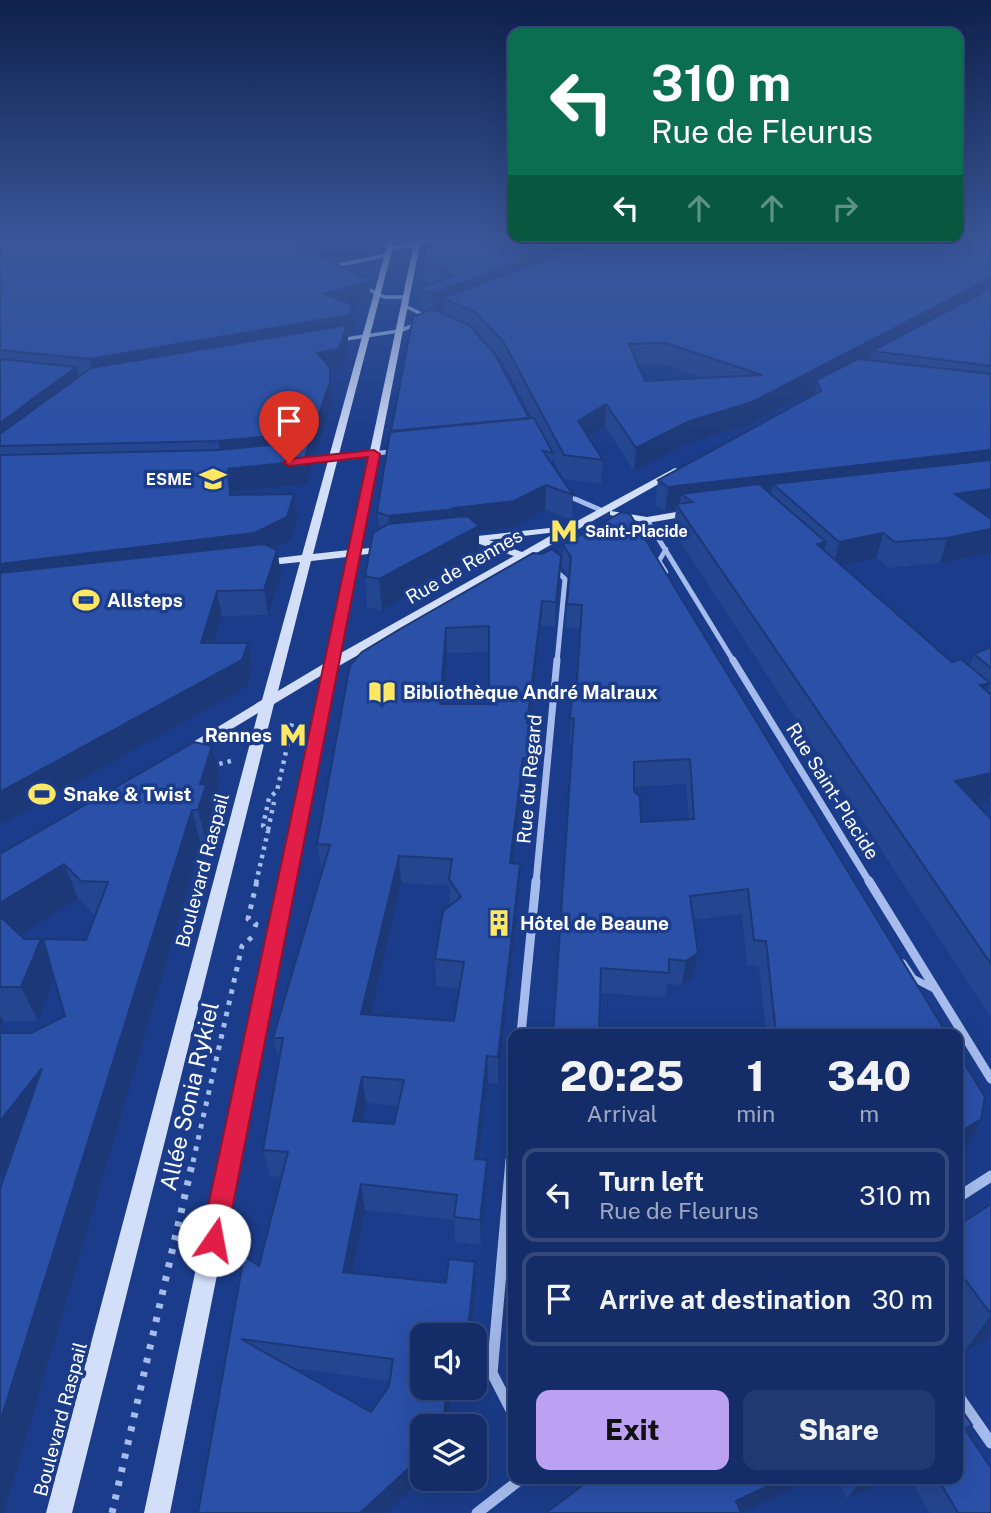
<!DOCTYPE html>
<meta charset="utf-8">
<style>
:root{--surface:#142d68;--page:#213971;--text:#f1f3f6;--muted:#9da8c0;--line:#33497c;--accent:#bca0f2}
body{margin:0;font-family:"Public Sans",sans-serif;background:var(--page);color:var(--text);height:100vh;display:flex;flex-direction:column;font-size:26px;white-space:nowrap}
*{box-sizing:border-box;margin:0}
p{font-size:23px;color:var(--muted)}
.icon{flex:none;width:38px;height:38px;fill:none;stroke:currentColor;stroke-width:2;stroke-linecap:round;stroke-linejoin:round}
.map{position:relative;flex:1;overflow:hidden}
.panel{position:absolute;left:508px;top:1029px;width:455px;height:455px;display:flex;flex-direction:column;background:var(--surface);border-radius:14px;box-shadow:0 7px 28px #0002,0 0 0 2px var(--line)}
.panel>*{flex:none}
.hud{position:absolute;left:508px;top:28px;width:455px;height:214px;border-radius:14px;box-shadow:0 7px 28px #0002,0 0 0 2px var(--line);background:#0b6e4f;color:#fff;overflow:hidden}
.buttons{position:absolute;left:410px;top:1323px;display:grid;gap:14px}
.buttons a{display:grid;place-items:center;width:77px;height:77px;border-radius:14px;background:var(--surface);box-shadow:0 7px 28px #0002,0 0 0 2px var(--line);font-size:35px}
.pin{position:absolute;display:grid;place-items:center;width:60px;height:60px;color:#fff;margin:-72px -30px;border-radius:50% 50% 50% 0;rotate:-45deg;box-shadow:0 0 7px #0007}
.pin .icon{rotate:45deg}
.me{position:absolute;width:77px;margin:-38px;rotate:12deg;stroke-linejoin:round;filter:drop-shadow(0 0 5px #0008)}
.turn{display:flex;align-items:center;gap:24px;height:147px;padding:0 28px;font-size:32px}
.turn .icon{width:91px;height:91px;stroke-width:2.5}
.turn b{display:block;font-size:49px;line-height:60px}
.lanes{display:flex;align-items:center;height:66px;padding:0 28px;background:#0003;justify-content:center;gap:35px;direction:ltr}
.lanes .off{opacity:.35}
.eta{display:flex;justify-content:space-evenly;align-items:center;height:119px;text-align:center}
.eta b{font-size:42px;font-weight:800;line-height:49px}
.button{display:flex;gap:14px;margin-top:auto;padding:14px 28px}
.button a{flex:1;height:80px;border-radius:14px;background:var(--accent);color:#111;font-size:28px;font-weight:800;line-height:80px;text-align:center}
.button a+a{background:var(--page);color:var(--text)}
ul{padding:0;list-style:none}
li{display:flex;align-items:center;gap:21px;height:94px;margin:0 14px 10px;padding:0 14px;border:4px solid var(--line);border-radius:14px}
li div{flex:1}
li b{display:block;font-size:26px}
li em{font-style:normal}
.map>svg:first-child{display:block}
.lines{fill:none;stroke-linecap:round;stroke-linejoin:round}
.path-far2{stroke:#a6bced;stroke-width:4.5;stroke-dasharray:3.5 5;stroke-linecap:butt}
.path-far1{stroke:#a6bced;stroke-width:5;stroke-dasharray:4.5 7;stroke-linecap:butt}
.path{stroke:#a6bced;stroke-width:7;stroke-dasharray:5 9;stroke-linecap:butt}
.lane-far1{stroke:#a6bced;stroke-width:4.5}
.lane{stroke:#a6bced;stroke-width:7}
.street-far5{stroke:#a6bced;stroke-width:3.5}
.street-far4{stroke:#a6bced;stroke-width:4.5}
.street-far3{stroke:#a6bced;stroke-width:5}
.street-far2{stroke:#a6bced;stroke-width:7}
.street-far1{stroke:#a6bced;stroke-width:9}
.street{stroke:#a6bced;stroke-width:11}
.secondary{fill:#d3def9;fill-rule:evenodd}
.wall{fill:#244590;fill-rule:evenodd}
.shaded-wall{fill:#1d3876}
.building{fill:#2a50a8;stroke:#1d3876;stroke-width:2;fill-rule:evenodd}
.route{fill:#e11d48;stroke:#92132f;stroke-width:2}
.labels{text-anchor:middle;dominant-baseline:central;stroke-width:7;stroke-linejoin:round;paint-order:stroke}
.far-poi-label{font-size:16px;font-weight:bold;fill:#fff;stroke:#1b3c8a;text-anchor:end}
.street-label{font-size:19px;fill:#fff;stroke:#1b3c8a}
.poi-label{font-size:19px;font-weight:bold;fill:#fff;stroke:#1b3c8a;text-anchor:start}
.near-street-label{font-size:23px;fill:#fff;stroke:#1b3c8a}
</style>
<div class="map">
<svg width="991" height="1513" viewBox="0 0 991 1513">
<rect width="100%" height="100%" fill="#1b3c8a"/>
<g class="lines">
<!-- path-far2 -->
<path class="path-far2" d="M289 735 292 723
M211 766 231 761
M268 830 274 802
M256 883 268 831 263 826 269 798 277 791 288 743 295 738"/>
<!-- path-far1 -->
<path class="path-far1" d="M255 927 256 924 248 919 257 881
M193 1162 242 946 253 936"/>
<!-- path -->
<path class="path" d="M112 1513 193 1160"/>
<!-- lane-far1 -->
<path class="lane-far1" d="M666 549 659 561 666 572"/>
<!-- lane -->
<path class="lane" d="M903 963 913 978 932 988"/>
<!-- street-far5 -->
<path class="street-far5" d="M389 249 444 239
M330 267 387 255
M363 287 384 297H406
M405 306 430 318
M339 340 399 331 420 323"/>
<!-- street-far4 -->
<path class="street-far4" d="M304 461 397 451"/>
<!-- street-far3 -->
<path class="street-far3" d="M566 495 603 511
M647 520 734 662
M554 569 565 579 557 662"/>
<!-- street-far2 -->
<path class="street-far2" d="M733 660 870 883
M536 883 557 660"/>
<!-- street-far1 -->
<path class="street-far1" d="M869 881 991 1079
M521 1034 536 881
M511 1162 513 1133"/>
<!-- street -->
<path class="street" d="M511 1160 492 1373 513 1414
M957 1198 991 1176
M957 1394 991 1443
M477 1513 521 1479"/>
<!-- secondary -->
<path class="secondary" d="M389 239H395L313 554 349 550 415 239H421L360 549 387 546 392 549 387 552 359 555 339 654 514 556 474 542H459V538L568 526 675 468 678 469V473L611 511 647 517 694 509 699 512 694 515 647 523 610 515V511L337 667 170 1513H144L322 675 274 704 72 1513H46L258 713 187 756 182 758 175 753 262 700 300 562 261 566 255 563 261 560 302 555ZM557 532 522 552 489 540ZM347 557 325 663 278 691 311 561Z"/>
</g>
<!-- wall -->
<path class="wall" d="M0 239H377L369 254 332 262 369 279 370 298 369 301 353 305 354 324 351 335H348V344L341 369 330 371 332 403 316 454H311L312 464 307 484 232 492 233 495 294 494 297 518 291 540 275 549 277 550 281 574 268 615 222 616 214 643H248L252 669 247 686 0 825Z
M435 239H991V513L984 514 991 519V553L940 563 888 568 877 558 842 565 952 662 970 666 974 654 991 647V804L989 801 976 804 991 819V1018L673 531 676 510 665 511 655 505 658 480 805 400 806 394 748 425 684 445 634 471 605 426 588 437 603 460 601 484 563 479 552 458V465L573 495 572 520 545 510 514 527 479 531V556L382 610 367 607 365 576 379 530 377 512 428 311 422 309 421 289 433 284 424 281 423 263 435 245ZM444 309V314L437 311ZM494 352 503 362 532 419H529ZM664 364 704 378 645 381 638 365Z
M563 545 947 1034H766L759 966 747 965 742 914 693 920V978L682 985 667 984 665 998 601 993 573 743H569L572 697H576L580 628H566L569 578 562 567ZM686 784 689 819 641 822 634 787Z
M542 554 561 556 560 580 555 627 541 626 529 723 534 750 530 785H522L513 863 520 864 519 891 498 1084 488 1083 479 1159 487 1186 481 1245 455 1242 454 1220 365 1210 353 1273 476 1287 471 1335H422V1388H452L447 1426 422 1479 415 1486 198 1513 282 1177 270 1176 263 1150 279 1062 273 1038 322 871 317 844 350 665ZM489 652V704H443L447 653ZM401 883 449 886 450 905 435 959 436 986 460 989 454 1021 371 1015ZM366 1103 398 1106 394 1124 362 1121ZM292 1368 390 1381 389 1386 371 1412Z
M212 746 220 781 211 809 214 820 207 845H201L4 1513 7 1170 31 1033 65 1016 54 979 38 1021H3L0 1029V854ZM78 898 95 916 86 940 47 953 24 939 20 935Z
M991 1204V1337L965 1351 957 1341V1226Z
M957 1403 972 1425 967 1431 991 1513H930L910 1479H957Z
M837 1479H888L847 1499Z"/>
<!-- shaded-wall -->
<path class="shaded-wall" d="M358 239H377L369 254 323 264 321 247Z
M577 239H622L443 298 444 309 433 313 432 294Z
M800 239H817L790 263 793 245Z
M991 278V294L872 351 870 359 819 386 817 382 813 405 803 408 806 394 748 425 684 445 634 471 636 448 687 422Z
M369 279 370 298 369 301 353 305 354 324 351 335H348V344L341 369 330 371 332 403 316 454H311L312 464 307 484 232 492 234 519 218 441 95 379 90 359 324 294Z
M76 367 82 387 0 446V423Z
M606 404 605 426 577 444 578 421Z
M991 450V472L773 484 770 499 693 502 681 494 679 509 676 504V510L665 511 668 487Z
M546 485 545 510 514 527 479 531V556L382 610 379 579 390 542 388 516 454 508Z
M991 489V513L948 518 955 494Z
M294 494 297 518 291 540 258 557 0 590V564Z
M991 529V553L940 563 947 538Z
M883 533 877 558 833 567 839 542Z
M826 542 820 570 817 544Z
M277 550 281 574 268 615 264 590Z
M561 556 560 580 555 627 556 602Z
M217 591 222 616 206 668 201 643Z
M542 601 541 626 526 749 527 723Z
M446 628 447 653 441 730 440 704Z
M248 643 252 669 247 686 0 825V792Z
M990 683 978 713 980 685Z
M535 723 534 750 530 785 531 758Z
M212 746 220 781 211 809 214 820 207 845 198 810 200 784Z
M523 758 522 785 510 891V863Z
M991 773V795L989 801 943 812 955 781Z
M192 810 201 845 4 1513H0V1422Z
M399 856 401 883 365 1041 361 1014Z
M64 864 78 898 8 943 0 926V903Z
M520 864 519 891 498 1084V1057Z
M41 939 56 974 38 1021 21 987Z
M698 953 693 978 682 985 686 961Z
M0 1014 3 1021 0 1029Z
M487 1056 488 1083 476 1185 475 1159Z
M42 1068 59 1102 0 1178V1121Z
M362 1077 366 1103 358 1147 353 1121Z
M981 1119 968 1143 957 1150V1134Z
M487 1160V1186L481 1245 480 1220Z
M361 1184 365 1210 348 1296 343 1272Z
M475 1262 476 1287 471 1335H468Z
M991 1315V1337L965 1351Z
M447 1388H452L447 1426H443Z
M422 1456V1479L415 1486 386 1513H360Z
M782 1479H811L741 1513 736 1501Z
M862 1479H888L847 1499Z"/>
<!-- building -->
<path class="building" d="M0 239H281L369 279 368 282 324 294 353 305 349 315 90 359 0 350Z
M303 239H358L321 247Z
M457 239H577L432 294 421 289 454 275 447 273 451 271 423 263 425 248Z
M601 239H800L793 245 792 250 799 251 813 239H991V278L752 402 687 422 636 448 606 404 578 421 603 460 564 455 503 341 475 312 443 298ZM666 343 762 375 645 381 629 344Z
M991 288V366L872 351Z
M432 309 469 325 495 354 529 418 391 431 413 317Z
M347 325 339 349 317 353 330 367V382L313 432 218 441 0 446V434L91 368Z
M0 359 76 367 0 423Z
M858 359 991 374V450L668 487 658 480 821 391 817 382 807 385Z
M534 418 553 453 543 451 573 495 546 485 514 501 454 508 456 509 388 516 377 512 390 432Z
M310 441 304 461 228 469 230 495 294 494 287 517 254 533 0 564V455L218 450Z
M991 460V489L955 494 991 519V529L947 538 895 542 883 533 839 542 773 484Z
M759 484 826 542 817 544 952 662 961 659 990 683 980 685 991 695V773L955 781 991 819V964L676 504 693 502 681 494Z
M622 512 630 514 947 1034H776L766 941 754 940 748 889 690 896 698 953 686 961 669 959V973L601 968 599 1034H553L574 718 570 719 572 697H576L582 605 567 604 571 557 563 545ZM690 759 694 819 641 822 640 797 634 791V762Z
M467 516 479 526 379 579 365 576 373 533 388 524Z
M264 544 277 550 264 590 217 591 201 643H248L242 660 0 792V573Z
M552 549 561 556 556 602 542 601 527 723H535L531 758H523L510 863 520 864 498 1057 487 1056 475 1159 487 1160 480 1220 454 1217 457 1195 361 1184 343 1272 446 1283 449 1259 475 1262 468 1330 455 1329 454 1335H422V1388H447L443 1426H422V1456L360 1513H198L244 1256 259 1266 288 1152 263 1150 283 1038H273L330 845 317 844 350 665 362 652 400 629 533 553 542 554ZM489 626V704H440L446 628ZM399 856 452 859 449 879 461 897 443 911 435 959 464 962 454 1021 361 1014ZM362 1077 404 1080 394 1124 353 1121ZM241 1339 393 1359 389 1386 371 1412Z
M991 647V668L974 654Z
M194 742 212 746 200 784 206 785 198 810H192L0 1422V1189L42 1068 0 1121V1033H31L65 1016 43 939 86 940 108 882 81 881 64 864 0 903V854Z
M0 916 24 939H41L21 987H0Z
M957 1051 985 1097 981 1119 957 1134Z
M991 1204V1314L957 1269V1226Z
M957 1403 972 1425 965 1429 991 1468V1513H958L938 1479H957Z
M591 1479H782L736 1501 741 1513H546Z"/>
<!-- sky -->
<linearGradient id="sky" x2="0" y2="1"><stop stop-color="#0f214c"/><stop offset="0.53" stop-color="#395698"/><stop offset="1" stop-color="#395698" stop-opacity="0"/></linearGradient>
<rect width="991" height="451" fill="url(#sky)"/>
<!-- route -->
<path class="route" d="M374 450 380 454 226 1240 222 1249 214 1252 205 1249 201 1240 368 457 289 466 283 463 289 459Z"/>
<!-- icons -->
<defs>
<symbol id="university-bare" viewBox="-9 -9 18 18"><path d="M0-5L7-2L0 1L-7-2ZM-4 1L0 2.5L4 1V4Q0 6-4 4Z" fill="#fde763" stroke="#1b3c8a" stroke-width="2.5" paint-order="stroke"/></symbol>
<symbol id="metro-bare" viewBox="-9 -9 18 18"><path d="M-5.5 5V-5H-3L0 0L3-5H5.5V5H3V-.5L0 4L-3-.5V5Z" fill="#fde763" stroke="#1b3c8a" stroke-width="2.5" paint-order="stroke"/></symbol>
<symbol id="stadium-bare" viewBox="-9 -9 18 18"><path d="M0-5a6.5 5 0 1 0 0 10a6.5 5 0 1 0 0-10ZM-3.5-1.8h7v3.6h-7Z" fill="#fde763" stroke="#1b3c8a" stroke-width="2.5" paint-order="stroke"/></symbol>
<symbol id="library-bare" viewBox="-9 -9 18 18"><path d="M-6-4Q-3-5.5-.7-3.5V5Q-3 3-6 4ZM6-4Q3-5.5 .7-3.5V5Q3 3 6 4Z" fill="#fde763" stroke="#1b3c8a" stroke-width="2.5" paint-order="stroke"/></symbol>
<symbol id="building-bare" viewBox="-9 -9 18 18"><path d="M-4-6H4V6H1V3H-1V6H-4ZM-2.5-4.3h1.7v1.8h-1.7ZM.8-4.3h1.7v1.8H.8ZM-2.5-1h1.7V.8h-1.7ZM.8-1h1.7V.8H.8Z" fill="#fde763" stroke="#1b3c8a" stroke-width="2.5" paint-order="stroke"/></symbol>
</defs>
<g fill-rule="evenodd">
<use href="#university-bare" x="194" y="460" width="38" height="38"/>
<use href="#metro-bare" x="545" y="512" width="38" height="38"/>
<use href="#stadium-bare" x="67" y="581" width="38" height="38"/>
<use href="#library-bare" x="363" y="673" width="38" height="38"/>
<use href="#metro-bare" x="274" y="716" width="38" height="38"/>
<use href="#stadium-bare" x="23" y="775" width="38" height="38"/>
<use href="#building-bare" x="480" y="904" width="38" height="38"/>
</g>
<g class="labels">
<!-- far-poi labels -->
<g class="far-poi-label">
<text x="192" y="479">ESME</text>
<text x="585" y="531" text-anchor="start">Saint-Placide</text>
</g>
<!-- street labels -->
<g class="street-label">
<text transform="translate(464 566) rotate(-30)">Rue de Rennes</text>
<text transform="translate(529 779) rotate(-85)">Rue du Regard</text>
<text transform="translate(833 791) rotate(58)">Rue Saint-Placide</text>
<text transform="translate(202 870) rotate(-75)">Boulevard Raspail</text>
<text transform="translate(60 1419) rotate(-75)">Boulevard Raspail</text>
</g>
<!-- poi labels -->
<g class="poi-label">
<text x="107" y="600">Allsteps</text>
<text x="403" y="692">Bibliothèque André Malraux</text>
<text x="272" y="735" text-anchor="end">Rennes</text>
<text x="63" y="794">Snake &amp; Twist</text>
<text x="520" y="923">Hôtel de Beaune</text>
</g>
<!-- near-street labels -->
<g class="near-street-label">
<text transform="translate(189 1096) rotate(-77)">Allée Sonia Rykiel</text>
</g>
</g>
</svg>
<div class="buttons">
<a><svg class="icon" aria-label="sound" viewBox="0 0 24 24"><path d="M4 9h4l5-4v14l-5-4H4zM17 9q2 3 0 6"/></svg></a>
<a><svg class="icon" aria-label="layers" viewBox="0 0 24 24"><path d="M12 4l9 5-9 5-9-5zM3 14l9 5 9-5"/></svg></a>
</div>
<div class="pin" style="left:289px;top:463px;background:#d93025"><svg class="icon" aria-label="arrive" viewBox="0 0 24 24"><path d="M6 21V4h12l-3 4 3 4H6"/></svg></div>
<svg class="me" style="left:214px;top:1240px" viewBox="-20 -20 40 40"><circle r="19" fill="#fff"/><path d="M0-13L10 11 0 6-10 11z" fill="#e11d48"/></svg>
<div class="hud">
<div class="turn"><svg class="icon" aria-label="left" viewBox="0 0 24 24"><path d="M17 20v-9H6M10 6l-5 5 5 5"/></svg><div><b>310 m</b>Rue de Fleurus</div></div>
<div class="lanes"><svg class="icon" aria-label="left" viewBox="0 0 24 24"><path d="M17 20v-9H6M10 6l-5 5 5 5"/></svg><svg class="icon off" aria-label="ahead" viewBox="0 0 24 24"><path d="M12 20V5M6 11l6-6 6 6"/></svg><svg class="icon off" aria-label="ahead" viewBox="0 0 24 24"><path d="M12 20V5M6 11l6-6 6 6"/></svg><svg class="icon off" aria-label="right" viewBox="0 0 24 24"><path d="M7 20v-9h11M14 6l5 5-5 5"/></svg></div>
</div>
<section class="panel">
<div class="eta">
<div><b>20:25</b><p>Arrival</p></div>
<div><b>1</b><p>min</p></div>
<div><b>340</b><p>m</p></div>
</div>
<ul>
<li><svg class="icon" aria-label="left" viewBox="0 0 24 24"><path d="M17 20v-9H6M10 6l-5 5 5 5"/></svg><div><b>Turn left</b><p>Rue de Fleurus</p></div><em>310 m</em></li>
<li><svg class="icon" aria-label="arrive" viewBox="0 0 24 24"><path d="M6 21V4h12l-3 4 3 4H6"/></svg><div><b>Arrive at destination</b></div><em>30 m</em></li>
</ul>
<div class="button"><a>Exit</a><a>Share</a></div>
</section>
</div>
